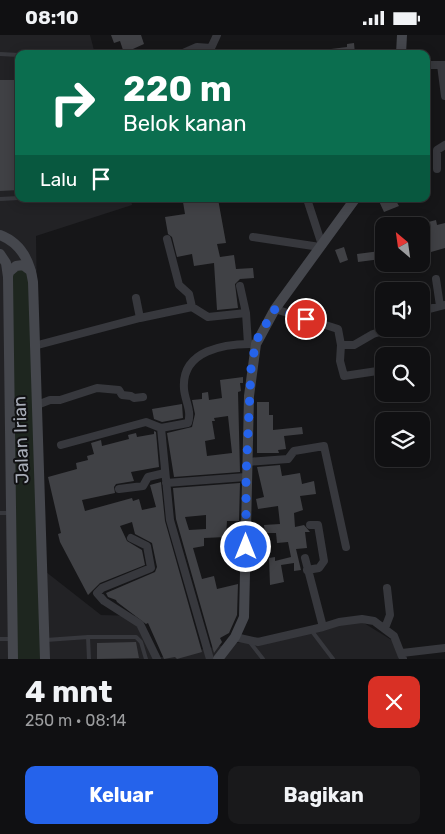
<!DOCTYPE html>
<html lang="id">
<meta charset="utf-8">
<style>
:root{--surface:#101012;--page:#19191b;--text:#f1f3f6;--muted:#9c9d9f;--line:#303032;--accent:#2563eb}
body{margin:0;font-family:Rubik,sans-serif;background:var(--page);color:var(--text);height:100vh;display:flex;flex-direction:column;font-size:19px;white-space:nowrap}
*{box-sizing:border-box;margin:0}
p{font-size:16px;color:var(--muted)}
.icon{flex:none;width:28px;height:28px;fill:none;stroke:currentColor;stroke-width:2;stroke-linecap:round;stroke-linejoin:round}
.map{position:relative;height:624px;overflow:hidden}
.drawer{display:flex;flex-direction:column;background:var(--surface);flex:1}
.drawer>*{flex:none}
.guide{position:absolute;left:15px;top:15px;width:415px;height:152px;border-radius:10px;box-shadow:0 2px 12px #0003,0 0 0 1px var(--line);background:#0b6e4f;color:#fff;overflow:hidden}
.needle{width:32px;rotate:331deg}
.tools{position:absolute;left:375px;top:182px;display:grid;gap:10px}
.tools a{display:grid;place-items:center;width:55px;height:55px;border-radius:10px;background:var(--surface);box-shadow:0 2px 12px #0003,0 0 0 1px var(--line);font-size:25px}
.pin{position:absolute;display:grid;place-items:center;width:42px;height:42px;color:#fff;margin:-21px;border:2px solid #fff;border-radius:50%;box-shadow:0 1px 5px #0007}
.me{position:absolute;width:55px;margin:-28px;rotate:0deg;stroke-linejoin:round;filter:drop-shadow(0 0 4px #0008)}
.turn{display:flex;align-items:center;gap:18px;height:105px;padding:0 25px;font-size:22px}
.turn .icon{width:65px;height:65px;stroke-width:2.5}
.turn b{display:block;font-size:35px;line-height:42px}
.then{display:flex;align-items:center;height:48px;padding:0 25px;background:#0003;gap:10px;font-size:19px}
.round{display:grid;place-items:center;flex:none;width:52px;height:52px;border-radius:10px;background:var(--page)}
.head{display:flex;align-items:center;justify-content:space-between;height:85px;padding:0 25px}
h1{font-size:30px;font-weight:700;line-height:38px}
.action{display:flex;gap:10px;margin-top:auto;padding:10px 25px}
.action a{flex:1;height:58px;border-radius:10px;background:var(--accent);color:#fff;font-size:20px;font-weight:700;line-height:58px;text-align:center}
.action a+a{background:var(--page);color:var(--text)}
.status{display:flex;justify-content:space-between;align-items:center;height:35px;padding:0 25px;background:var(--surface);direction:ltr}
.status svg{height:14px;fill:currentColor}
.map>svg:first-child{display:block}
.built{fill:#222225}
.green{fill:#1e261f}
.building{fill:#404145;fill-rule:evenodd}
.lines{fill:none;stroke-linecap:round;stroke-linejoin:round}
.lane{stroke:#37383d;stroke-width:4}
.street{stroke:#37383d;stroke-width:8}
.secondary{stroke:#45474d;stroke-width:10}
.route{stroke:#2563eb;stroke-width:9;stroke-dasharray:0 16.2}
.labels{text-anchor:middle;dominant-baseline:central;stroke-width:4;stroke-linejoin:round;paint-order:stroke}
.street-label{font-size:18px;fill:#a8adb8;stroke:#111113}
</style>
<div class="status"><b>08:10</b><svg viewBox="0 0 49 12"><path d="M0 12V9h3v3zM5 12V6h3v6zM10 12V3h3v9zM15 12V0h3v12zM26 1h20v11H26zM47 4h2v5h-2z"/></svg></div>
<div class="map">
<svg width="445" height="624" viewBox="0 0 445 624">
<rect width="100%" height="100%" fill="#161618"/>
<!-- built -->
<path class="built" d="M0 0H90L95 19H19V164H131L132 170 36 201 41 533 101 580 136 581 156 623 359 585 398 609V624H0Z"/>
<!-- green -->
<path class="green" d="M13 233 31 236 45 624H13Z"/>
<!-- building -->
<path class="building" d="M111 0H141L144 9 124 18 120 6 114 8Z
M354 8 355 19H323V15L347 12V9Z
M0 45H19V155L0 156Z
M194 164H218L226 208 217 209 220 222 234 220 236 234 253 233 254 243 240 244 235 249 238 273 217 275 214 228 194 231 192 219 177 222 172 202 168 199 165 182 185 179 183 167Z
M378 164H395L399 171 384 177Z
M420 182 421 189 436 185 437 190 445 188V213L424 219 421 191H407L406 185Z
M344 212 348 225 340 228 335 215Z
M380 216 381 224 358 227 357 219Z
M243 342V348H240L241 356 238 357 240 437 174 442 167 398 192 392 195 379 192 365 202 364V358L208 357 209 365 222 363 220 345ZM228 381 232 418 207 421 205 406 215 404 212 386H215L214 383Z
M257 367H269V380H273V395L302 392 303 399 284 401 286 414 278 415 279 418H257Z
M182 369 183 383 162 387 154 384 152 374Z
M154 396 156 397 159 432 131 437 134 446 116 449 114 452 115 458 82 465 85 476 132 463 133 466 139 464 142 475 156 472 150 450 161 447 165 486 202 617 177 624 175 622 164 624 148 588 146 589 117 567 116 565 108 562 106 558 155 537 157 532 152 508 135 499 132 487 120 491 127 506 142 515 145 530 100 548 88 560 60 507 58 499 61 498 48 442 77 434 76 428 88 425 87 421 94 419 91 408 101 405 102 411 129 404 128 400 136 398 137 402 154 399Z
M280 430 282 441 300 438 302 449 314 446 316 459 300 461 303 475 294 478 295 492 304 490 310 497H305L307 513 296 514 301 535 294 536V528L281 530 284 547 270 550 269 523 275 522V526L291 522 288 507 277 508 276 498H265L264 490 280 489 278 471 258 474 256 464 264 462 257 432Z
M240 448 239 486H227L226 502 204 503V511L193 513 202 544 214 541 217 554 238 549 237 580 229 598 220 603 222 607 214 618 176 484 173 453ZM206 480V494L189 495 185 482Z
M136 607 139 623 97 624V608Z"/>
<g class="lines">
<!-- lane -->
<path class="lane" d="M0 19 19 20
M0 164 19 163
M0 478H10
M311 595 333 624
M88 602 89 624
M0 604H12
M46 605 88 602H136L141 607 146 624
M249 606 263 624"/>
<!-- street -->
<path class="street" d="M181 19 197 12 211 13 217 0
M426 30H444
M441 30 445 61
M437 134V115L445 110
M307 164 322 210
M253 202 320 212
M167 204 179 250 189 259 192 272
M436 244 440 271
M240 251 246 278 248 309
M136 263 140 283
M275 274 338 294 341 310H354L373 299 390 294
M421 276 445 270
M341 310 340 326 344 341 384 335
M34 311 140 283 192 272 208 282 246 278
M37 370 50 365H60L97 353 119 355 122 360 131 361 134 363 143 362
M61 410 146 387 161 393
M247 427 288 424 294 416 324 411 346 512
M166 448 246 442
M119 454 143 451 148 442 165 438
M131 503 147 511 151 533 102 553 97 558 104 566 140 589 157 624
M305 523 323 592
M307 535 319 533 324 526 318 490H310
M385 593 390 580 387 553
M235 602 258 607 323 592 339 587 362 584 374 586 394 601 403 624
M402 618 445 613
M210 624 170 485 161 393 188 388C192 376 185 366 184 354 181 315 225 308 256 309"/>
<!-- secondary -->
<path class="secondary" d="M401 19 402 0
M0 200C21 208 30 226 33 247L45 624
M0 219 6 228 8 242 13 624
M8 241 9 237 16 231 23 230 31 236
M218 624 235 602 244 582 249 361 256 309 275 274 355 164"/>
</g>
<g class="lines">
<!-- route -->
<path class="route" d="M246 512V442L251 334 256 306 275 274 306 284"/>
</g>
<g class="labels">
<!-- street labels -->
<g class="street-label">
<text transform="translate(21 405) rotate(-92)">Jalan Irian</text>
</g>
</g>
</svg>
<div class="tools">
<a><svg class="needle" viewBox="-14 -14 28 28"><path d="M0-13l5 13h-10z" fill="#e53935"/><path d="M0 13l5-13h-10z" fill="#9c9d9f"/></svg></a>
<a><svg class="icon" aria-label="sound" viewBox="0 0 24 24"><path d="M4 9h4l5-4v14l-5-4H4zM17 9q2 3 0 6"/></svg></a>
<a><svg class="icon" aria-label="search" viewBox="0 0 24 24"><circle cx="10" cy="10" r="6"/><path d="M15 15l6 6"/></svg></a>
<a><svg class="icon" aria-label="layers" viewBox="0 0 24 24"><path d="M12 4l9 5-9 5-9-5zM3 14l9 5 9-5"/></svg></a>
</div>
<div class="pin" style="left:306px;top:284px;background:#d93025"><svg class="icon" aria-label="arrive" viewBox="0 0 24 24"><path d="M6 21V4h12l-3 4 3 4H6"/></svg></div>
<svg class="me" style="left:246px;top:512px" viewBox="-20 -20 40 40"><circle r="17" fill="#2563eb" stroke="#fff" stroke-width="3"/><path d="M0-11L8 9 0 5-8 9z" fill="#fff"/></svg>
<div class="guide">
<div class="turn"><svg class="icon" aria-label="right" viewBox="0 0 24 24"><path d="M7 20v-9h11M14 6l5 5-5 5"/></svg><div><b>220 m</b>Belok kanan</div></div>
<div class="then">Lalu<svg class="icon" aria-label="arrive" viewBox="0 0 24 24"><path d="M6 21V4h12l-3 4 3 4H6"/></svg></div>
</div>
</div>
<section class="drawer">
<div class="head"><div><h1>4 mnt</h1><p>250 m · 08:14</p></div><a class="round" style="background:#d93025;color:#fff"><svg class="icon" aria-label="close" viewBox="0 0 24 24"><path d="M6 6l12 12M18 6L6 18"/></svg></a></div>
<div class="action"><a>Keluar</a><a>Bagikan</a></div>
</section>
